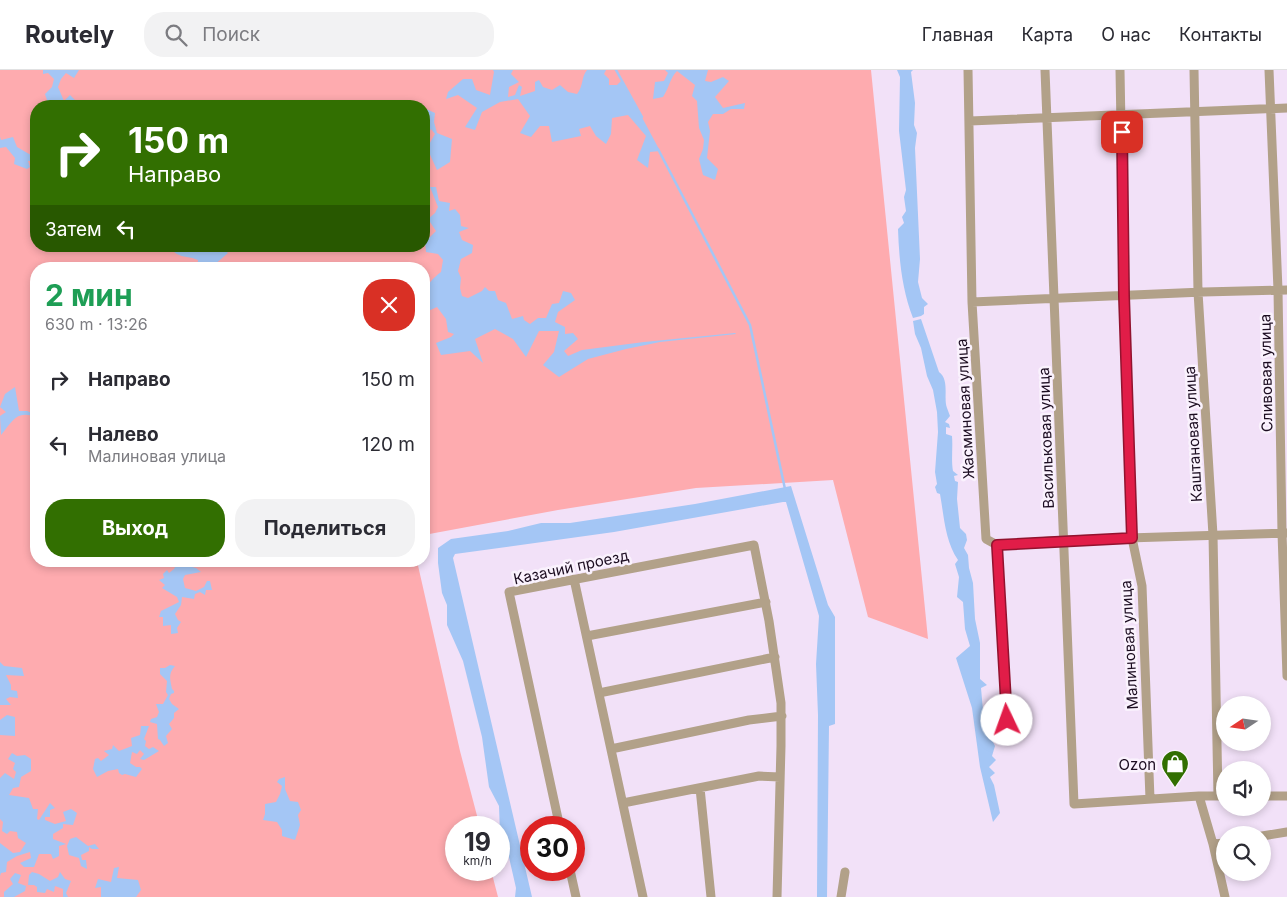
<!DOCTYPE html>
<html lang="ru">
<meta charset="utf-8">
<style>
:root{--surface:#fff;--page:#f2f2f3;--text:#2b2b33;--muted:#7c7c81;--line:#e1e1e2;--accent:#326f01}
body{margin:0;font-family:Inter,sans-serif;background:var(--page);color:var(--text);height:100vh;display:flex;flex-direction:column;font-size:19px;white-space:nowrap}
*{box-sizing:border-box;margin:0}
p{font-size:16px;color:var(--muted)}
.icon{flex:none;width:28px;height:28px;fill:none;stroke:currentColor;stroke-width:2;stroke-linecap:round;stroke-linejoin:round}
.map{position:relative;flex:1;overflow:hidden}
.side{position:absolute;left:30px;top:192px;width:400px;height:305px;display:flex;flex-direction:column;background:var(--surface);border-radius:20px;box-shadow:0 2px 8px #0003}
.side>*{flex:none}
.top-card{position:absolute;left:30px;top:30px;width:400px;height:152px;border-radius:20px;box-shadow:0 2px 8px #0003;background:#326f01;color:#fff;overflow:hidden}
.needle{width:32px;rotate:257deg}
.buttons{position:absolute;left:1216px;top:626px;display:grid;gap:10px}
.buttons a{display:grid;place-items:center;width:55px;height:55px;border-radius:50%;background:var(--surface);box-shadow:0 2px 8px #0003;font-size:25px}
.speed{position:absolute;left:445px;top:746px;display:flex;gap:10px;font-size:25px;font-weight:700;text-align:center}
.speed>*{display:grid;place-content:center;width:65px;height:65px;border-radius:50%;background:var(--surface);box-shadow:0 2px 8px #0003;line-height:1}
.speed small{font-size:12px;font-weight:400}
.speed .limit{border:8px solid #d22;background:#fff;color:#111}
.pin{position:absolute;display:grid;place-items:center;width:42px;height:42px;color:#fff;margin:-21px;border-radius:10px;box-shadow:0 2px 8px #0006}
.me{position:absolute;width:55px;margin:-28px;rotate:357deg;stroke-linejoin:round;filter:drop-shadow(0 0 4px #0008)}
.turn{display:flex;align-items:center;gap:18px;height:105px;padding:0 15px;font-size:22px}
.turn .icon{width:65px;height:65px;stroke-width:2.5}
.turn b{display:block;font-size:35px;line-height:42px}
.then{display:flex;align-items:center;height:48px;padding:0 15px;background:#0003;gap:10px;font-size:19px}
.round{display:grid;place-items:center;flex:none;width:52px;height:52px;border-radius:20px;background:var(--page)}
.overview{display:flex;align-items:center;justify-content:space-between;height:85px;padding:0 15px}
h1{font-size:30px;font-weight:700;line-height:38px;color:#1e9e55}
.cta{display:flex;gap:10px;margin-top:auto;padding:10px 15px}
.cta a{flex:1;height:58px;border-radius:20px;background:var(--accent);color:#fff;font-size:20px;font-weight:700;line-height:58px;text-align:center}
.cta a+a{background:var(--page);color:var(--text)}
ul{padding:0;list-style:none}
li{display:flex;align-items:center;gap:15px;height:65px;padding:0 15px}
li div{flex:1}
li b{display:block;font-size:19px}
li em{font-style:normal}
header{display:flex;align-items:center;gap:30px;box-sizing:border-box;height:70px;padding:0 25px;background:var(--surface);border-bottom:1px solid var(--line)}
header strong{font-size:24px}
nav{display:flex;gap:28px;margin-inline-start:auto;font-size:18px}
.search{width:350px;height:45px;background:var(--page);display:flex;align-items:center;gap:12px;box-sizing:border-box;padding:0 18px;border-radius:20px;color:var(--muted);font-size:19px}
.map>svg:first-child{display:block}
.green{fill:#feabaf;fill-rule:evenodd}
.water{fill:#a4c6f5}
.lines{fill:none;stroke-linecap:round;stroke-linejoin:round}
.stream{stroke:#a4c6f5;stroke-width:2.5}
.minor{stroke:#b2a189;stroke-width:9}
.route-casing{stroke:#92132f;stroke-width:12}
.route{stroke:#e11d48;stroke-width:9}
.labels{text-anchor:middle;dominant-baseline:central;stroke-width:5;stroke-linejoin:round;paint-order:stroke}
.street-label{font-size:15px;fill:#1c0d21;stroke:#faf2fd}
.poi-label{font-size:15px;fill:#1c0d21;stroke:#faf2fd;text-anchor:end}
</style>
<header>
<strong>Routely</strong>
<div class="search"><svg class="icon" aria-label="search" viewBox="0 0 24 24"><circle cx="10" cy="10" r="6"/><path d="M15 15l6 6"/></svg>Поиск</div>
<nav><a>Главная</a><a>Карта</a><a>О нас</a><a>Контакты</a></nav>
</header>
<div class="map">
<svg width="1287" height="827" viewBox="0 0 1287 827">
<rect width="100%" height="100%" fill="#f2e1f8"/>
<!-- green -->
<path class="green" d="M0 0H871L928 569 868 547 833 410 696 418 558 440 424 465V199H36V491H417L460 681 480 757 456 758V800H491L498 827H0ZM36 36H424V176H36Z"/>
<!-- water -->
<path class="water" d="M43 0H79L74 8 66 3 61 9 58 17 64 31 70 25 80 35 49 36 45 24 52 17 54 9 48 3 43 4Z
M493 0H513L511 4 519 12 509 17 508 27 515 25 519 15 522 17 520 26 535 21V12L539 10 543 17 552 20 560 15 568 22 577 24C584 15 581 7 587 0H606L604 4 609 9V15H617L622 10 660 81 650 82 648 98 637 90 646 66 628 45 612 48 611 64 606 74 596 66 590 56 579 59 581 66 552 72 549 56H540L531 67 520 63 530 46 518 29 500 32 482 42 475 60 465 57 477 38 458 25 446 29 448 22 463 9H472L476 20 490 25 494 2Z
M665 0H708L705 11 711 12 723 7 729 11 715 27 723 38 745 33 744 39H731L723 44H713L708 52 710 61 707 88 718 99 715 110 703 105 699 89 703 79 704 70 699 58 697 31 692 26 695 15 677 1C670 8 669 18 663 27L653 29 655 12 664 11 668 3Z
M897 0H913L911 2 915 33 914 55 917 63 915 78 920 189 918 212 922 228 928 234 924 237V244L921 246 913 248C902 220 899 189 898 159L904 153 902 147 906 141 904 127 906 120 899 61 900 7Z
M424 38 435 43 434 52 437 63 452 69 450 92 437 100 427 78 435 64 431 59 424 71Z
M0 67 1 70 13 67 17 77 36 88V94L34 91H28L30 97 27 99 14 94 15 88 6 77 0 78Z
M430 117H436L439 131 450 133 449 141 455 139 460 145 461 156 469 158 459 162 462 170 473 175 472 183 461 189 458 201 461 208 460 218 462 226 468 228 482 221 485 217 489 221H495L498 230 506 233 512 249 523 246 524 250 530 254 538 248H546L552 234 559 233 563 221 571 223 575 230 558 242 555 252 565 257V264L573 263 578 269 564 281 568 286 582 280 644 272 735 263 736 264 660 272 626 279 588 289 559 307 543 295 554 282 559 261H539L526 287 513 269 495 259 475 269 483 293 470 281 441 285 436 273 451 267 454 264 448 262 446 249 437 237 424 243C424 222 424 215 441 202L443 190 438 184 426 182 425 172 436 161 428 149 435 143 438 137Z
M170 176H220L228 183 213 196 214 199H197L198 190C187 185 176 189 170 176Z
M921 249 939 302C950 310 943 328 947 338 948 341 949 343 950 346L945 352 949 354 950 358 946 357V364L952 366C953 378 951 390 953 401L958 405 954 406 955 411 958 412 957 429 960 458 966 464 967 470 964 478 968 485 969 498 973 513 975 549 980 573V609L987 615 981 618 985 663 991 668 995 676 992 686 996 690 989 697 995 703 990 707 994 715 1000 743 993 752 980 697 972 638 956 588 970 576 965 559 963 532 957 527 959 507 955 494 958 490C945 471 944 446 940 424L937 423 935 417 937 414 935 402 938 362 937 342 933 320 927 306 921 278 915 264 913 251Z
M15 317 19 341H27L36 344V347C16 340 13 351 1 365L0 346 6 342 0 337 5 324Z
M791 416 828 535 835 547V654L829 656 827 827H817L818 645 816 594 819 546 786 432H783L614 462 455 484 453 488 532 827H515L516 818 508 783 500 764 499 736 489 717 482 667 463 591 447 555V535L442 523 438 493V478L451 469 508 461 541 453H570L695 434Z
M177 493 196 498 201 502 185 505 183 509 185 518 196 521 204 517 207 511H210L212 520H206L205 525 200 522 195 524 194 529 182 527 181 535 175 544 178 550 181 552 177 558 178 563 171 564V555L163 556V547H159L161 541 179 532 177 527 162 518 165 515 159 510 164 508 163 504 167 500 169 503 174 499Z
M0 592 4 596 22 598 24 606 6 605 11 615V620L17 621 18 628 10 627 6 629 11 635H0Z
M170 595 175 596C168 604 170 609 172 619L174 621V623L171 624 169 629 172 634 179 639 174 643V648L169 654 172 659 166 666 168 673 164 676 160 670 158 669 157 654 150 652 151 649 157 647 159 642 156 634H163L168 625 166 622 167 611 160 604V598H165Z
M7 645 15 647V666L0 665V650Z
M141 656H149L144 669 146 671 145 676 149 679 153 677 159 681 144 690 140 689 144 684 140 680 137 684 132 682 130 693 136 697H140L142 699 136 707 125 704 122 705 119 703 118 699 108 701 97 707 93 699 95 689 98 688 101 691 109 685 104 681 112 679 113 675 119 681 132 676 131 668 140 665Z
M12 683 17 686 25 685 31 689V701L21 707 19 717 13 718 9 725 29 728 33 739H38L37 749 39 750 50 733 55 738 50 740V747H45V750L55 754 66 751 63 742 71 739 77 743 73 755 63 754V758L53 764V769L66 774 59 776V786L53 789 51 784H39L34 797H24L20 793 31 788 30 782 17 786 7 792 6 802 1 803 0 806V773L13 783 20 782 26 773 18 768 17 762 10 761 7 764 2 761 3 752 0 749V708L5 703 14 709 16 702 13 699 15 693 8 689Z
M285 707V719L290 731 298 732 301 740 298 745 300 755 295 770 282 766V760L277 752 263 750 265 744V734L276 732 280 724 282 716 277 712 279 709Z
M76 767 88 776 95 774 99 779H92L89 777V781L81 785 82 790H86L87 799 81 796 79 788 69 785 67 776 70 769Z
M119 797 117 808 138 810 141 820 136 827H101V817L95 818 98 809 111 812 114 798Z
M32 802 39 804 50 811 58 807 60 802 65 809 71 811 66 823 68 827H63V819L55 816 54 822 47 819 45 823 37 822V817L34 815H28L29 805Z
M15 803 21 805 18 813 26 816 25 821 14 827H4V822L13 814 10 809Z"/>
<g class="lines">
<!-- stream -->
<path class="stream" d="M616 0 642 47
M658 79 750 255 785 419"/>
<!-- minor -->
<path class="minor" d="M968 0 972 232 986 469 997 475
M1045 0 1074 734 1199 726H1225
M1120 0 1124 226 1132 468 1142 516 1150 729
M1194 0 1198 222 1213 465 1218 726
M1269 0 1278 220 1282 463 1287 606
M970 51 1287 38
M972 232 1203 222 1287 220
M997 475 1064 470 1286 463
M997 475 1009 669
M574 509 643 827
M587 566 766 532
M599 623 775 587
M611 679 749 650 782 646
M700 718 711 827
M1199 726 1213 774 1225 827
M1262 726H1287
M623 733 759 706 780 707
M560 758 509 522 754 475 769 551 781 633V676L777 827
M1262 766 1287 762
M1213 774 1225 773
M570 800 576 827
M841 827 845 802"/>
</g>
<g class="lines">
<defs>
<path id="route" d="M1007 650 997 475 1132 468 1124 226 1122 62"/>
</defs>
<!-- route casing -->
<use href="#route" class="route-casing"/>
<!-- route -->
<use href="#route" class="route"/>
</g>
<!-- icons -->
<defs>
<symbol id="shop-pin" viewBox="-11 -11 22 30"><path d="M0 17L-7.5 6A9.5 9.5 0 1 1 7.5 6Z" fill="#326f01" stroke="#faf2fd"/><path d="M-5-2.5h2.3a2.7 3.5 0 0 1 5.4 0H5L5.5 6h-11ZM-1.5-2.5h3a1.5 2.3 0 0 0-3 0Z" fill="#fff"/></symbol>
</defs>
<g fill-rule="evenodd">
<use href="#shop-pin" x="1159" y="678" width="32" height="43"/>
</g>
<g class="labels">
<!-- street labels -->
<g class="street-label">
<text transform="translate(1266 303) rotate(-91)">Сливовая улица</text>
<text transform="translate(965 339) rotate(-93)">Жасминовая улица</text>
<text transform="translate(1193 364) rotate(-93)">Каштановая улица</text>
<text transform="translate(1046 368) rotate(-92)">Васильковая улица</text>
<text transform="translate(571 497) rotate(-12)">Казачий проезд</text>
<text transform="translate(1129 575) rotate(-93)">Малиновая улица</text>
</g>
<!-- poi labels -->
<g class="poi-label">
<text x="1156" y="694">Ozon</text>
</g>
</g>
</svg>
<div class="buttons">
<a><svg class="needle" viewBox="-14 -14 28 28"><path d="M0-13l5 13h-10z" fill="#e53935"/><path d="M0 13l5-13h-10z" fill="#7c7c81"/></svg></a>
<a><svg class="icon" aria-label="sound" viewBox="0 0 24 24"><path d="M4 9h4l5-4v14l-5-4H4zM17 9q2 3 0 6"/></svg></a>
<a><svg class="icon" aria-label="search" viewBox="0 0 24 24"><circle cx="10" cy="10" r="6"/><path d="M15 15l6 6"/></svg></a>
</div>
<div class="speed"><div>19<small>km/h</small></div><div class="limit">30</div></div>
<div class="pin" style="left:1122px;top:62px;background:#d93025"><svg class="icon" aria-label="arrive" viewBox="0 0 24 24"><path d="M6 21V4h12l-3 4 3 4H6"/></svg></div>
<svg class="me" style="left:1007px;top:650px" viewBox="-20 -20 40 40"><circle r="19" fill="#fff"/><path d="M0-13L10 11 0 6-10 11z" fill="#e11d48"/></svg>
<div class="top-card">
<div class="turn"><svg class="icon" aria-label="right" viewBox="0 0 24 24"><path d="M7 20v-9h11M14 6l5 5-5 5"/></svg><div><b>150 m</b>Направо</div></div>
<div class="then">Затем<svg class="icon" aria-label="left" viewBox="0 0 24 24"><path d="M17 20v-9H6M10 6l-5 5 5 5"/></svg></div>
</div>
<section class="side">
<div class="overview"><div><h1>2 мин</h1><p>630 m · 13:26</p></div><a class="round" style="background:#d93025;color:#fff"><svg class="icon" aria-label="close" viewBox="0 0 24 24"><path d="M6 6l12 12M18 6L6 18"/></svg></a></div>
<ul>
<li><svg class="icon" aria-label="right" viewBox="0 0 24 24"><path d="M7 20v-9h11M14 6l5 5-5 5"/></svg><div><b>Направо</b></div><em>150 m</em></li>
<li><svg class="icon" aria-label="left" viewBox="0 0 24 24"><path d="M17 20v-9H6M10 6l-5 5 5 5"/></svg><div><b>Налево</b><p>Малиновая улица</p></div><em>120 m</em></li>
</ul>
<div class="cta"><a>Выход</a><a>Поделиться</a></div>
</section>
</div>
